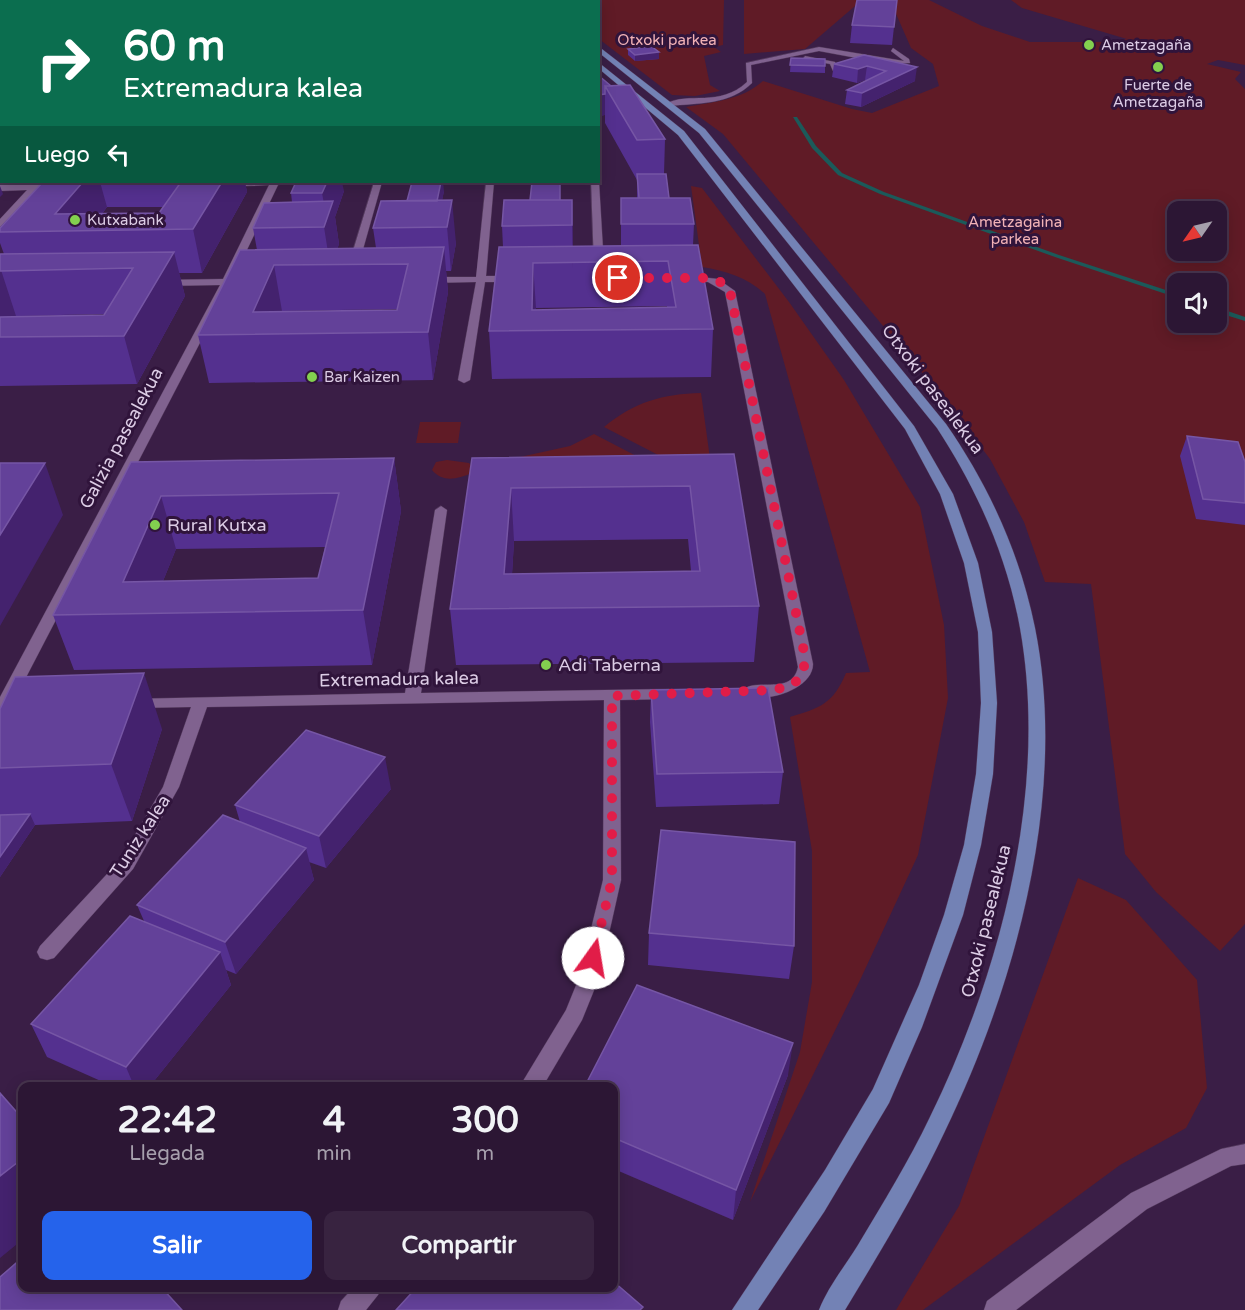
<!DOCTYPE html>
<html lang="es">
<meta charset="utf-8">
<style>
:root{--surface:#2c1634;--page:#382340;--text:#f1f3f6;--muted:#a69fac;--line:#48354f;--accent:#2563eb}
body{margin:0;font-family:"Varela Round",sans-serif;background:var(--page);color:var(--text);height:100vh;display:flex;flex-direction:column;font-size:22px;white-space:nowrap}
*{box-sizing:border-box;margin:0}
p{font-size:20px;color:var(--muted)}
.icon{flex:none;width:33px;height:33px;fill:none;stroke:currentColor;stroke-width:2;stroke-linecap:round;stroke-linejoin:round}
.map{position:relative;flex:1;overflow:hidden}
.sheet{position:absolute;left:18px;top:1082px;width:600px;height:210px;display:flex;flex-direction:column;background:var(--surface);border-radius:12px;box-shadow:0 3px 15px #0003,0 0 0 2px var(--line)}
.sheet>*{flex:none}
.top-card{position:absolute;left:0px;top:0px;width:600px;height:183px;box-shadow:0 3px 15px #0003,0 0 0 2px var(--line);background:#0b6e4f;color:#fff;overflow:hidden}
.needle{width:39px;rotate:236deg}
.buttons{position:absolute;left:1167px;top:201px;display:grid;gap:12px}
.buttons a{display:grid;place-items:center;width:60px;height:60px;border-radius:12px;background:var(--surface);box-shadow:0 3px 15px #0003,0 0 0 2px var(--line);font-size:30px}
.pin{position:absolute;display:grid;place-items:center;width:51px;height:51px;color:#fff;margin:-26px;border:3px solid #fff;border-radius:50%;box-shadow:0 2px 6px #0007}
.me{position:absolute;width:66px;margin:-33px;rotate:13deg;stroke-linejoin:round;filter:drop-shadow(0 0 4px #0008)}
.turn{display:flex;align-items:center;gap:21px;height:126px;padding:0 24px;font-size:27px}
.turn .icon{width:78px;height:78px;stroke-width:2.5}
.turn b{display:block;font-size:42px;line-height:51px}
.then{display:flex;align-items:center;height:57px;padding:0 24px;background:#0003;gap:12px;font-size:22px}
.eta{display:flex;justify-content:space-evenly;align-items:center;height:102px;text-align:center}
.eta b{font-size:36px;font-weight:800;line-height:42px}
.cta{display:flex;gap:12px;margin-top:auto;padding:12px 24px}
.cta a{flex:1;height:69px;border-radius:12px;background:var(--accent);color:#fff;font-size:24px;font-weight:800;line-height:69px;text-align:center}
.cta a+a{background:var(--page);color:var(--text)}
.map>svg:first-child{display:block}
.green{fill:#601b26;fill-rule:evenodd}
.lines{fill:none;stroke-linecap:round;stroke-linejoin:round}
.stream{fill:#1b5a5a;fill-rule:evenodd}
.minor-casing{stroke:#52395b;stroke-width:1}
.major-casing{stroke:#52395b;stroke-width:1}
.minor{fill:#80628f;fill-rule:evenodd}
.major{fill:#7382b5;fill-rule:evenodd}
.wall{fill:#54308f;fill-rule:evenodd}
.shaded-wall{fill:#44226e}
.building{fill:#634199;stroke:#7656a5;stroke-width:1.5;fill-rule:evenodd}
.route{stroke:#e11d48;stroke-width:10;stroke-dasharray:0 18}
.poi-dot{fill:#83d04f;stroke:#30143b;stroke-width:2}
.labels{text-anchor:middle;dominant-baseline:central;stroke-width:6;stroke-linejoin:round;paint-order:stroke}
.far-park-label{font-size:15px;fill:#f2b2b6;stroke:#30143b}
.far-poi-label{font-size:15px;fill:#dccce5;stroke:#30143b;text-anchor:start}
.street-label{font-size:18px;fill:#dccce5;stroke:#30143b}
.poi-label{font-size:18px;fill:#dccce5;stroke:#30143b;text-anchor:start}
</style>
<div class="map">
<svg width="1245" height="1310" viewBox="0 0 1245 1310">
<rect width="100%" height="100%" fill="#3a1e46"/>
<!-- green -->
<path class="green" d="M532 0H724L723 45 714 47 721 52 704 56 710 85 720 91 695 96 672 95 599 39 598 2Z
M744 0H862L805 49 744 54Z
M890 0H929L982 26 1030 42H1107L1127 39 1022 8 1011 0H1245V65L1218 60 1207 64 1241 72 1235 79 1245 89V924L1220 951 1156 892 1125 854 1091 584 1045 582 1024 522 990 459 949 405 723 134 686 107C713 102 742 100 763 81L852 109 872 113 939 86 933 64 911 48ZM1178 212H1216V250H1178ZM1178 284H1216V322H1178Z
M691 186 702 188 789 302 844 380 920 507 944 625 948 698 918 855 861 978 750 1202 800 1052 812 982V851L790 717C820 708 833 704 846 673L870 672 765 294C747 277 726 271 702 267Z
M701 393 712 473 697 475 604 427C634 402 663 394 701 393Z
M420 422H461L458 443H416Z
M594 434 690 484 511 459 570 446Z
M447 460 469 463 473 468 472 473C457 479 443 483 432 470L436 462Z
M1078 878 1126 900 1197 980 1207 1088 1186 1128 1120 1165 923 1310H896L959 1206Z"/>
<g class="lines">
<!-- stream -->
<path class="stream" d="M793 117H797L816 146 842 173 884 192 1059 255 1178 294V298L1055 257 880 194 838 175 812 148Z
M1216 307 1245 317V321L1216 312Z"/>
<defs>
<path id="minor" d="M340 0H347L349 2H341Z
M0 45H2V50L0 49Z
M819 47 904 61 891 51 893 48 909 59 910 63 889 64 819 51 751 65 752 83C730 105 698 103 669 106L665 104C689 91 719 108 747 82L746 63Z
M805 56 835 62 838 70 833 71 830 64 803 59Z
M0 71H2V75H0Z
M246 182H290L278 185 233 279H242L247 282 242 285H230L8 712 0 717V697L220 285 161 286 156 283 161 280 223 279 269 185 226 187 222 185 226 183Z
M374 182H382L358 267 350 269 348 267Z
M486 182H494L486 276H515L520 279 515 282H485L470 380 464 383 458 380 476 282 428 283 423 280 428 277H476Z
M591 182H599L604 266 599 269 594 266Z
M36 183 59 187 55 190H36L0 227V219L27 190 0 191V185H31Z
M683 275 718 279 735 291 813 664C813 692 754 707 742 691 754 676 792 697 798 667L725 292 708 282 680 280V276Z
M441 506 447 510 421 693 669 689 677 694 669 699 620 700 621 880 599 978 582 1020 543 1086H520L566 1010 579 978 603 880 604 700 207 707 179 787 133 869 54 958 47 960 40 958 37 952 40 946 121 859 163 787 191 707 135 708 129 707 127 703 129 699 405 693 435 510Z
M1245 1144V1164L1231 1166 1147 1209 1016 1310H984L987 1301 1131 1193 1221 1149Z
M354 1287H382L378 1295 366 1310H338L341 1301Z"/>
<path id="major" d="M498 0 508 2H500Z
M517 0H524L526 2H518Z
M598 46 705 129 946 424C989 486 1020 554 1035 628 1068 793 1017 982 945 1131 916 1193 880 1252 845 1310H819C828 1287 845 1266 858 1245 883 1203 909 1161 930 1117 1001 972 1049 789 1020 628 1007 556 977 489 937 428L699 133 598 52Z
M598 62 684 131 914 426 953 494 978 563 992 632 997 703 993 774 981 845 963 915 922 1027 889 1103 824 1212 758 1310H732L825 1170 873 1089 919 985 944 915 964 845 976 774 981 703 978 632 964 563 940 494 905 429 678 135 598 68Z"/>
</defs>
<!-- minor casing -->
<use href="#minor" class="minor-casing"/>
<!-- major casing -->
<use href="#major" class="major-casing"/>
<!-- minor -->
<use href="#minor" class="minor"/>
<!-- major -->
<use href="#major" class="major"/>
</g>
<!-- wall -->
<path class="wall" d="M0 0H174L178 2H2V28H0Z
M221 0H321L322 2H224Z
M419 0H473L477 2H419Z
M852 25 894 27 892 45 850 43Z
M628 49 659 59 635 61 628 55Z
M864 55 915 81 861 107 845 104 847 90 867 80H865L857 83 832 77 834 64Z
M791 58 825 66V73L790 72Z
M598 75 665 139 664 174 669 198 694 224 693 245 713 329 711 377 492 379 489 331 503 247 502 226 561 200H572L573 246H621V198H637V180L605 123V115L598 116ZM667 306V308L535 310 536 308Z
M43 182H245L247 192 202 273H179L185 296 137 384 0 386V254H4L0 243V232ZM107 207H163L159 213 102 214ZM105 314 104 315 15 316H16Z
M344 191 335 217 339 244 337 249 376 248 373 228 407 201 444 191 442 200 456 243 451 271H446L448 292 433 380 209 383 198 335 257 250 253 228 292 202 291 193ZM397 309V310L282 312V311Z
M1187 436 1245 462V525L1196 519 1180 456Z
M734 454 759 606 754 662 456 665 450 609 472 458ZM688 539 691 571 512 574 514 541Z
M394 458 401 511 372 665 74 670 53 615 131 462ZM325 547 318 578 163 581 176 549Z
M651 690 783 772 779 804 656 807 650 722Z
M0 709 162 729 132 821 35 825 0 877Z
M391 789 326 868 309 862 314 880 236 974 226 970 231 985 150 1086H112L47 1057 31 1024 144 921 137 905 240 822 235 805Z
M649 933 794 946 789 979 648 965Z
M788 1075 733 1220 614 1169V1086Z"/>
<!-- shaded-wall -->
<path class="shaded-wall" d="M0 0H80V2H4Z
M297 0H321L322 2H297Z
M659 52V59L635 61V55Z
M867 66 865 80 857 83 858 69Z
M917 67 915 81 861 107 862 93Z
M605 94V115L598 116V95Z
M2 122V157L0 160V125Z
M83 182H100L107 207 89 231 55 214Z
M222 182H245L247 192 202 273 193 229Z
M327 182H342L344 191 335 217 339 244 333 265H330L324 227 327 220 322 193Z
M441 182H443L444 191 437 227 434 217Z
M0 186 3 194 0 197Z
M452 200 456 243 451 271 447 227Z
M572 200 573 242V268L572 225Z
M444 247 448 292 433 380 428 332Z
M174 252 185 296 137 384 124 336Z
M533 263 536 308 535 331 532 310Z
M274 265 282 311 273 334 253 312Z
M1 270 16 316 0 337V271Z
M394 458 401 511 372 665 363 610Z
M45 463 63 515 0 626V535Z
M511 488 514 541 510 608 504 574Z
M161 496 176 549 150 613 123 582Z
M144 673 162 729 132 821 111 764Z
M385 757 391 789 326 868 319 836Z
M30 814 35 825 0 877V857Z
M306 848 314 880 236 974 225 942Z
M220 952 231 985 150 1086H134L126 1067Z
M793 1043 788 1075 733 1220 736 1190Z
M22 1159V1240L0 1258V1176Z"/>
<!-- building -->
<path class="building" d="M0 0H45L49 2H4Z
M137 0H174L178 2H142Z
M243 0H276L279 2H246Z
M429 0H473L477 2H433Z
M857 0H897L894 27 852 25Z
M651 46 659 52 635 55 628 49Z
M864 55 917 67 862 93 847 90 886 71 867 66 858 69 834 64Z
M791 58 825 59V66L790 65Z
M598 75 611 86H605V94L598 95Z
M630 85 665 139 637 140 605 86Z
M2 91V122L0 125V92Z
M637 174H666L669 198H639Z
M43 182H83L55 214 159 213 181 182H222L193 229 0 232V228Z
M296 182H327L322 193H291Z
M412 182H441L437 201H407Z
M532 182H560V200H530Z
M621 198H690L694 224H621Z
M452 200 447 227 373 228 381 201Z
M504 200H572V225L502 226Z
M333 201 324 227 253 228 264 203Z
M698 245 713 329 489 331 499 247ZM668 261 676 307 532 310 533 263Z
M444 247 428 332 198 335 240 250ZM408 264 397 310 253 312 274 265Z
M174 252 124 336 0 337V317L104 315 133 268 0 271V254Z
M1187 436 1238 442 1245 462V503L1203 499Z
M734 454 759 606 450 609 472 458ZM690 486 700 571 504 574 511 488Z
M394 458 363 610 53 615 131 462ZM339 493 318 578 123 582 161 496Z
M0 463H45L0 535Z
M144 673 111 764 0 768V709L15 677Z
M768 688 783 772 657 774 651 690Z
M306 730 385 757 319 836 235 805Z
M30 814 0 857V815Z
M223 815 306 848 225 942 137 905Z
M661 830 795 842 794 946 649 933Z
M130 916 220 952 126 1067 31 1024Z
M637 985 793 1043 736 1190 614 1138V1086H585Z
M0 1093 22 1118V1159L0 1176Z
M22 1258V1287H161L182 1310H0V1277Z
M614 1282 643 1307 640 1310H396L417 1287H614Z"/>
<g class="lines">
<!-- route -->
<path class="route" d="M593 958 612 880V696L775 690C799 682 806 680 804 652L730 291 723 283 708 278H618"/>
</g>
<!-- markers -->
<g class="poi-dot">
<circle cx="1089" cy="45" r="6"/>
<circle cx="1158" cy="67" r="6"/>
<circle cx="75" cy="220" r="6"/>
<circle cx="312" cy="377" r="6"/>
<circle cx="155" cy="525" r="6"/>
<circle cx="546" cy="665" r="6"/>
</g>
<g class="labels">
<!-- far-park labels -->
<g class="far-park-label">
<text x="667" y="40">Otxoki parkea</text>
<text x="1015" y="222">Ametzagaina<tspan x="1015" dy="17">parkea</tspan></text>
</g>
<!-- far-poi labels -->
<g class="far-poi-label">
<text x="1101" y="45">Ametzagaña</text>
<text x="1158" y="85" text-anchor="middle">Fuerte de<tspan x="1158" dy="17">Ametzagaña</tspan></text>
<text x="87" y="220">Kutxabank</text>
<text x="324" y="377">Bar Kaizen</text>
</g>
<!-- street labels -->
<g class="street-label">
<text transform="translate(933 389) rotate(53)">Otxoki pasealekua</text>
<text transform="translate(121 438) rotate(-62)">Galizia pasealekua</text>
<text transform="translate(399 679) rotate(-1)">Extremadura kalea</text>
<text transform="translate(140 836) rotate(-57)">Tuniz kalea</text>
<text transform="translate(986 921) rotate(-76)">Otxoki pasealekua</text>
</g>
<!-- poi labels -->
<g class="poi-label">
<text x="167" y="525">Rural Kutxa</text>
<text x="558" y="665">Adi Taberna</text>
</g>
</g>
</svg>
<div class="buttons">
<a><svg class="needle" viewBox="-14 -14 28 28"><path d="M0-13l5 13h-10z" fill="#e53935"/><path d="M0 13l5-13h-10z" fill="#a69fac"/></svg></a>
<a><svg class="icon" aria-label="sound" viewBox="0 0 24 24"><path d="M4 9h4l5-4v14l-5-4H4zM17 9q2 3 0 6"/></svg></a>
</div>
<div class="pin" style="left:618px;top:278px;background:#d93025"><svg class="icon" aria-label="arrive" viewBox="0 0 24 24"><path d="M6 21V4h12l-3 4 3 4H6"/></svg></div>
<svg class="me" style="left:593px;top:958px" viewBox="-20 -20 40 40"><circle r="19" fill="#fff"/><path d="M0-13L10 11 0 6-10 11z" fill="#e11d48"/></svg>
<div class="top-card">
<div class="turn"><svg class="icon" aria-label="right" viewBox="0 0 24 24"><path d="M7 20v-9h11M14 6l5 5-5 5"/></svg><div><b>60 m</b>Extremadura kalea</div></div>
<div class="then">Luego<svg class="icon" aria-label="left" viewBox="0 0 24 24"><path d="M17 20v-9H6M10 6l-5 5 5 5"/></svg></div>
</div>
<section class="sheet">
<div class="eta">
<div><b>22:42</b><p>Llegada</p></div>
<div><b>4</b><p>min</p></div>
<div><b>300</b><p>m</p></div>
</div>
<div class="cta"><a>Salir</a><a>Compartir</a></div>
</section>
</div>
